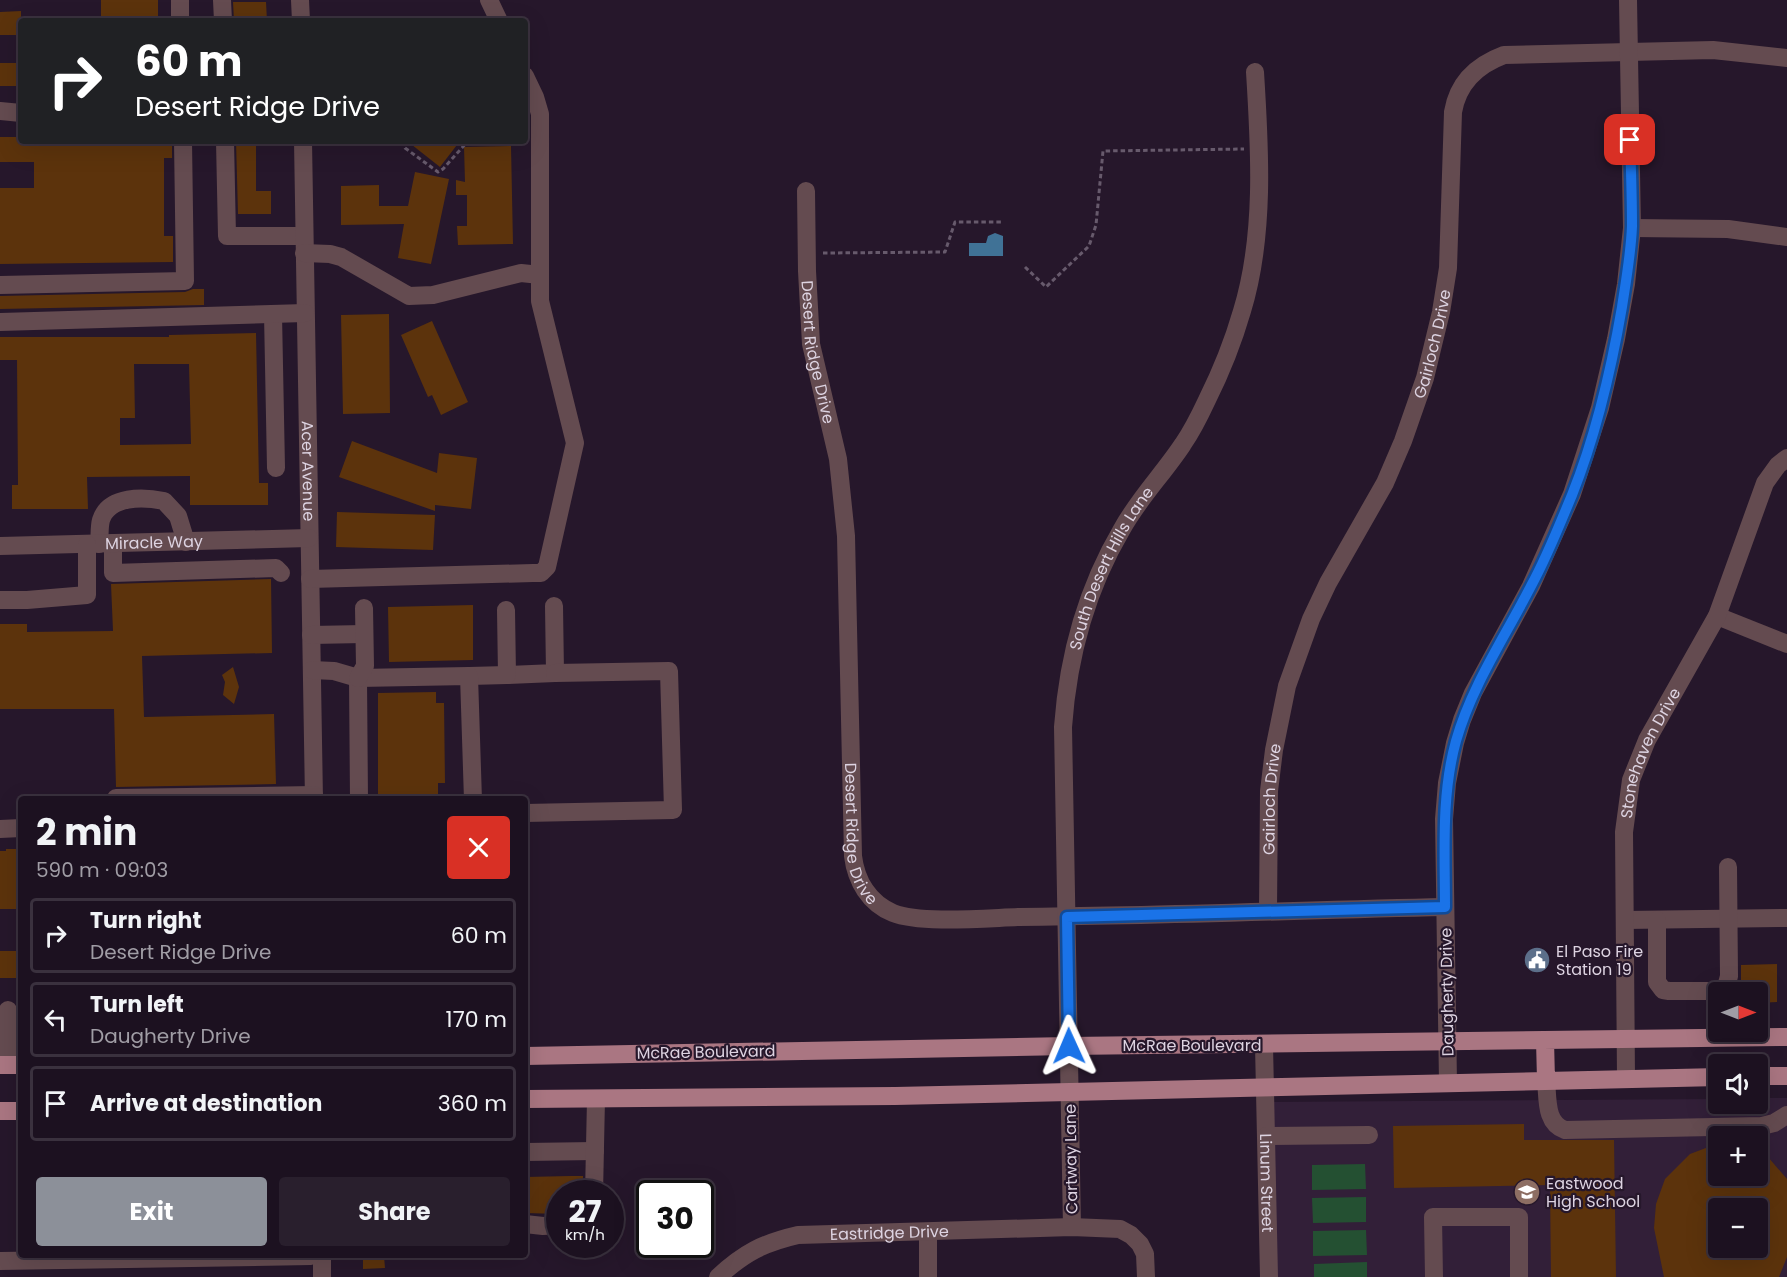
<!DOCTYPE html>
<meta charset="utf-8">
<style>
:root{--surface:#1c1120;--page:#291f2d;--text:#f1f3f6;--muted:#a09da5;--line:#3a313e;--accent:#8c9099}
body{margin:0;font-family:Poppins,sans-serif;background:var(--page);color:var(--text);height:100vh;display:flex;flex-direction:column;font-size:22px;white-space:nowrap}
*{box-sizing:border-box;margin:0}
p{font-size:20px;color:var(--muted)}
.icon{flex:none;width:33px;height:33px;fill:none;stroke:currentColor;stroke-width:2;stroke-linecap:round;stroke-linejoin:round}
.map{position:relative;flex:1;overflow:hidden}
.drawer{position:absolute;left:18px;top:796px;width:510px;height:462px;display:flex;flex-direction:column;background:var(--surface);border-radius:6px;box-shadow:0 6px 24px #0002,0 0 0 2px var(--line)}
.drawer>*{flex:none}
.banner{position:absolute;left:18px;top:18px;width:510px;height:126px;border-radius:6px;box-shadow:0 6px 24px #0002,0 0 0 2px var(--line);background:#202124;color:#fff;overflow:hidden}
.needle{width:39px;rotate:90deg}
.tools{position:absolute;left:1708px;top:982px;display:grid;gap:12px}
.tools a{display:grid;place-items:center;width:60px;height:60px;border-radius:6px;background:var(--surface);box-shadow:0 6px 24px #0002,0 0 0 2px var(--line);font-size:30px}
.speed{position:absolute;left:546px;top:1180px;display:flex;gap:12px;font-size:30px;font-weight:700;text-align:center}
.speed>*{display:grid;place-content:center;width:78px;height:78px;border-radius:50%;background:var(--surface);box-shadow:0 6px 24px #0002,0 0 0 2px var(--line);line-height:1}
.speed small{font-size:15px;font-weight:400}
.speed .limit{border:3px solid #111;border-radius:9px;background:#fff;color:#111}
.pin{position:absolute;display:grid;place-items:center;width:51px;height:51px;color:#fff;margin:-26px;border-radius:12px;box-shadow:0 3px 9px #0006}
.me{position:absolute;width:66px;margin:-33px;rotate:359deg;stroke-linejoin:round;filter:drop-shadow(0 0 4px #0008)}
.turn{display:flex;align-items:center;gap:21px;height:126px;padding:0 18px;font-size:27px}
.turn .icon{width:78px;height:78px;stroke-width:2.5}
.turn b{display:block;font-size:42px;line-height:51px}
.round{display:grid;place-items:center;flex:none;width:63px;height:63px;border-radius:6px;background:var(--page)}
.overview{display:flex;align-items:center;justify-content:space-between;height:102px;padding:0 18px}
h1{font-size:36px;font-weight:700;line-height:45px}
.primary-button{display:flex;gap:12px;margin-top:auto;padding:12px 18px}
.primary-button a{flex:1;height:69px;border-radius:6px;background:var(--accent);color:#fff;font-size:24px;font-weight:700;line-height:69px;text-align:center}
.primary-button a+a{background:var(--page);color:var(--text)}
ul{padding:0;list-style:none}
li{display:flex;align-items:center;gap:18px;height:75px;margin:0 12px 9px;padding:0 6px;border:3px solid var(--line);border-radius:6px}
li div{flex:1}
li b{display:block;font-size:22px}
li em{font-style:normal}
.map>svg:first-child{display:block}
.built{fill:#321f38;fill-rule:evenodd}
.green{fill:#245032}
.water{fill:#407296}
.building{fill:#5c330c;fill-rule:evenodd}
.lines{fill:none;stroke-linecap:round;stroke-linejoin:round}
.path{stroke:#675a6c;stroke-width:3;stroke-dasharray:4.5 3;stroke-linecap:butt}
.minor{stroke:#644b50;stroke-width:18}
.major{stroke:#aa7682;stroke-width:18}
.route-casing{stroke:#114b97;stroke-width:15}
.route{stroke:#1a73e8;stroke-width:10}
.labels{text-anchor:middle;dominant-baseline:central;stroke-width:4.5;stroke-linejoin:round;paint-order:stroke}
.street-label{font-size:16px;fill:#ddd3e1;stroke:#26172b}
.poi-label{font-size:16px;fill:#ddd3e1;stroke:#26172b;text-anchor:start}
</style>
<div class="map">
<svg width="1787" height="1277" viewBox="0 0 1787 1277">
<rect width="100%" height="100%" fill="#26172b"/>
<!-- built -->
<path class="built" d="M1758 1098H1787V1277H1269L1265 1102 1719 1099V1104H1758ZM1719 1137H1758V1176H1719ZM1719 1209H1758V1248H1719Z"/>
<!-- green -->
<path class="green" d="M1365 1164 1366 1189 1312 1190V1165Z
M1366 1197V1222L1313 1223 1312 1198Z
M1366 1230 1367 1255 1313 1256V1231Z
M1367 1262V1277H1314V1264Z"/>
<!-- water -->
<path class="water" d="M995 233 1003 236V256H969V243H986L988 236Z"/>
<!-- building -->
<path class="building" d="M101 0H158V21H101Z
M233 2H266L267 21H234Z
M21 11V35H0V12Z
M0 63H21V86H0Z
M0 137H21V141H172V158H164V236H173V262L0 264V188H34V162H0Z
M236 141H256V191H271V214H238Z
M407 141H460L440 167Z
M511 146 513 244 458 245 457 226H467V195H456V180L465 182 464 147Z
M415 172 449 179 431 264 398 258 404 224 341 225V186L379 185V206H408Z
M193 289H204V305L0 309V296L185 292Z
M389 314 390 413 343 414 341 315Z
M432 321 468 402 441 415 432 395 428 397 401 335Z
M256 333 259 483H268V505H190V476L87 477 88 509H12V485H18L17 360H0V337H169V335ZM134 364H189L191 444 120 445V418H135Z
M352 441 437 473 439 453 477 458 471 509 435 505V511L339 477Z
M337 512 435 515 433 550 336 547Z
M271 579 272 653 142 656 144 717 274 714 276 784 116 787 114 709H0V624H27V632L113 631 111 584Z
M473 605V660L389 662 388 607Z
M233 667 239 687 234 704 223 695 225 682 222 675Z
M436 692V703H444L445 783H438V794H378V693Z
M6 849H21V909H0V851H6Z
M0 951H21V978H0Z
M1777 964V1002L1758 1003V993H1741V965Z
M1524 1124V1140H1614L1616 1277H1551L1550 1185 1394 1188 1393 1126Z
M1719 1143V1176H1758V1151L1768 1157 1787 1179V1257L1779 1277H1664L1654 1228 1656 1204 1665 1179 1690 1154ZM1719 1209H1758V1248H1719Z
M571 1176H583V1194H560V1214L525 1213V1177Z
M363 1256H384L385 1268 363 1269Z"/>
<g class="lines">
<!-- path -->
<path class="path" d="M402 141 405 148 438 172 443 169 468 141
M823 253 945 252 955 222H1002
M1025 267 1046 287 1089 246 1096 225 1103 151 1244 149"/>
<!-- minor -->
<g class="minor">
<path d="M180 0V21"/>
<path d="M222 0 223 21"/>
<path d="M300 0 301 21"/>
<path d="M489 0 499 21"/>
<path d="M0 111 21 113"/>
<path d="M225 141 227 236H304"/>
<path id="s1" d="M303 141 314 800"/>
<path id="s2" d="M806 191 807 271 811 344 838 459 846 536 853 856C856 881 869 903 893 913 920 924 987 918 1019 917 1161 916 1303 910 1445 907"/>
<path d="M1632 228 1728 229 1787 237"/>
<path d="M304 253 330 254 341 257 409 296 433 295 521 273 540 275"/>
<path d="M0 285 185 281 183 141"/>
<path d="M273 314 276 468"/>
<path d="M0 322 305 313"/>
<path d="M113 543V573L276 568 281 573"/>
<path d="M99 544C100 536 99 527 101 520 109 495 144 497 164 501L178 516 186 542"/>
<path id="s3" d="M0 546 309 538"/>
<path d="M310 579 533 573H541L547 567 575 443 540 301V114L535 97 525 76"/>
<path d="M0 600H27L87 595V544"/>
<path d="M1717 616 1787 644"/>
<path d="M311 635 364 634"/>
<path d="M312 670 334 671 358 678 359 800"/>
<path d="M507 675 555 673 554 606"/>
<path d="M469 676 507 675 506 610"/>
<path d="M358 678 469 676 473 800"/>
<path d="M358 678 365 666 364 608"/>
<path d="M116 798 314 795"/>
<path d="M525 813 673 810 669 671 555 673"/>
<path d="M0 829 21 828"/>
<path id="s4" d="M1268 911 1269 791 1274 750 1287 686 1311 619 1328 583 1385 483 1403 441 1425 378 1441 312 1448 268 1453 112C1458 82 1477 65 1504 55L1713 50 1787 58"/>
<path d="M1625 920 1787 918"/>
<path d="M1657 920V982L1663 990 1669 991H1717C1726 988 1727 985 1729 976L1728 867"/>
<path d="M8 1010 9 1065"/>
<path id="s5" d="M1264 1045 1269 1277"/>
<path id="s6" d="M1626 1078 1624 832 1631 780 1647 740 1717 616 1765 483 1778 465 1787 458"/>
<path d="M1546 1080C1548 1099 1545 1123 1565 1130L1762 1126 1774 1123 1787 1115"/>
<path d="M1448 1083 1444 819 1447 783 1455 743 1462 720 1473 693 1531 586 1572 494 1600 408 1616 339 1626 284 1632 228 1628 0"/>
<path d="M1266 1136 1369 1135"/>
<path d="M525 1152 595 1151"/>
<path d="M594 1194 596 1099"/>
<path d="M525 1224 543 1226 560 1225"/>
<path id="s7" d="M1072 1227 1063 727C1068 657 1086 590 1122 529 1139 498 1164 473 1183 444 1192 431 1200 415 1207 400 1221 372 1233 342 1242 311 1265 236 1260 150 1255 72"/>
<path d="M928 1232V1277"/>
<path d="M322 1256V1277"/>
<path d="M0 1261 311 1256"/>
<path id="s8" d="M718 1277C744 1253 763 1243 798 1235L1072 1227 1120 1229 1131 1235 1140 1244 1145 1254 1146 1277"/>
<path d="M1434 1277 1433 1217H1519V1277"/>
</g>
<!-- major -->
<path class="major" d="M1545 1040 1546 1080
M525 1056 1069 1046 1787 1037
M0 1065H21
M1758 1076H1787
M525 1099 895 1096 1719 1077
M0 1111H21"/>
</g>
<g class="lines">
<defs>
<path id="route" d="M1069 1046 1067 917 1445 907C1445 852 1441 795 1456 741 1472 685 1505 637 1531 586 1547 557 1559 526 1572 495 1596 435 1611 371 1622 307 1626 281 1631 253 1632 226 1632 197 1631 169 1630 140"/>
</defs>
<!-- route casing -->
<use href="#route" class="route-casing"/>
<!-- route -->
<use href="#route" class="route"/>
</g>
<!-- icons -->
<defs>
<symbol id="civic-disc" viewBox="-11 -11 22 22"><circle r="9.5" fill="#5c6f8a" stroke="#26172b"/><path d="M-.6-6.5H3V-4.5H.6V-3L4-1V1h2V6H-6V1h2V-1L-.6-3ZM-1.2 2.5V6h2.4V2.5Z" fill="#fff"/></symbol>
<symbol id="school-disc" viewBox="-11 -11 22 22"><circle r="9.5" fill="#8d6e63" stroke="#26172b"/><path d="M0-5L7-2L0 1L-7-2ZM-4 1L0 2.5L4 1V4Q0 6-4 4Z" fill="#fff"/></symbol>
</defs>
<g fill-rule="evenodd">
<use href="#civic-disc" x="1522" y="945" width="30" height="30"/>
<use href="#school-disc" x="1512" y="1177" width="30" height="30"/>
</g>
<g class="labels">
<!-- street labels -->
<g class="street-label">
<text stroke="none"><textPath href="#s4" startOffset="600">Gairloch Drive</textPath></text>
<text stroke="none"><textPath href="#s2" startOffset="162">Desert Ridge Drive</textPath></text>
<text stroke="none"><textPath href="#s1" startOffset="330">Acer Avenue</textPath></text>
<text stroke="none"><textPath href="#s3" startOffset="154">Miracle Way</textPath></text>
<text stroke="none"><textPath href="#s7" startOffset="668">South Desert Hills Lane</textPath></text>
<text stroke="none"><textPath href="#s6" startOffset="330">Stonehaven Drive</textPath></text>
<text stroke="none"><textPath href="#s4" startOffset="112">Gairloch Drive</textPath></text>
<text stroke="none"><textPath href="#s2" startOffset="648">Desert Ridge Drive</textPath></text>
<text transform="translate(1447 992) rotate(-91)">Daugherty Drive</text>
<text x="1192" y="1045">McRae Boulevard</text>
<text transform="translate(706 1052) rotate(-1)">McRae Boulevard</text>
<text transform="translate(1071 1159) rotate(-91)">Cartway Lane</text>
<text stroke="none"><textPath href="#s5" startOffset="138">Linum Street</textPath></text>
<text stroke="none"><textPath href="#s8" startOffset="183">Eastridge Drive</textPath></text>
</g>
<!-- poi labels -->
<g class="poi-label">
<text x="1556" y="951">El Paso Fire<tspan x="1556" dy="18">Station 19</tspan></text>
<text x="1546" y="1183">Eastwood<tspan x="1546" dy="18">High School</tspan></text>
</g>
</g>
</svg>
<div class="tools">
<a><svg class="needle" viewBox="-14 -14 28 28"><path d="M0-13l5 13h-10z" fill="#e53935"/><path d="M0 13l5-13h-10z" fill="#a09da5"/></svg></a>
<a><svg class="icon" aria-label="sound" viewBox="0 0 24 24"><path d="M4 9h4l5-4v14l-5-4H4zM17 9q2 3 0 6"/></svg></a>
<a>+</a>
<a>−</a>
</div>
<div class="speed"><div>27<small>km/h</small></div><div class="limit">30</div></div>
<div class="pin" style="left:1630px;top:140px;background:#d93025"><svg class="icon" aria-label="arrive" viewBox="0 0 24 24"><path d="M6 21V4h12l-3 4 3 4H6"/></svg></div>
<svg class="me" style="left:1069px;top:1046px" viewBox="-20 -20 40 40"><path d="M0-17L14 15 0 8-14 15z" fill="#1a73e8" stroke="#fff" stroke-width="4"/></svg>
<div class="banner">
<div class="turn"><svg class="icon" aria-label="right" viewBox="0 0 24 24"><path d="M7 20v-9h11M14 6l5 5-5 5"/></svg><div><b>60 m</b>Desert Ridge Drive</div></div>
</div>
<section class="drawer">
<div class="overview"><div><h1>2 min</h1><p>590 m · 09:03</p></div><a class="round" style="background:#d93025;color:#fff"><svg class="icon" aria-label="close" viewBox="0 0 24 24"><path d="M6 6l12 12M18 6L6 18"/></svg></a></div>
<ul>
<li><svg class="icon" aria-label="right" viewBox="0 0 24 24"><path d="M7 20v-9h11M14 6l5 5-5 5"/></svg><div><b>Turn right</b><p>Desert Ridge Drive</p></div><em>60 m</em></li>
<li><svg class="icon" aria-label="left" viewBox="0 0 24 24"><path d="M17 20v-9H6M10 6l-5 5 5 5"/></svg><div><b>Turn left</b><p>Daugherty Drive</p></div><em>170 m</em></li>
<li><svg class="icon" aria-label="arrive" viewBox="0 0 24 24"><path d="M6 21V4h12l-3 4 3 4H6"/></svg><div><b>Arrive at destination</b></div><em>360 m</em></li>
</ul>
<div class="primary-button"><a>Exit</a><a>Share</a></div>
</section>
</div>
